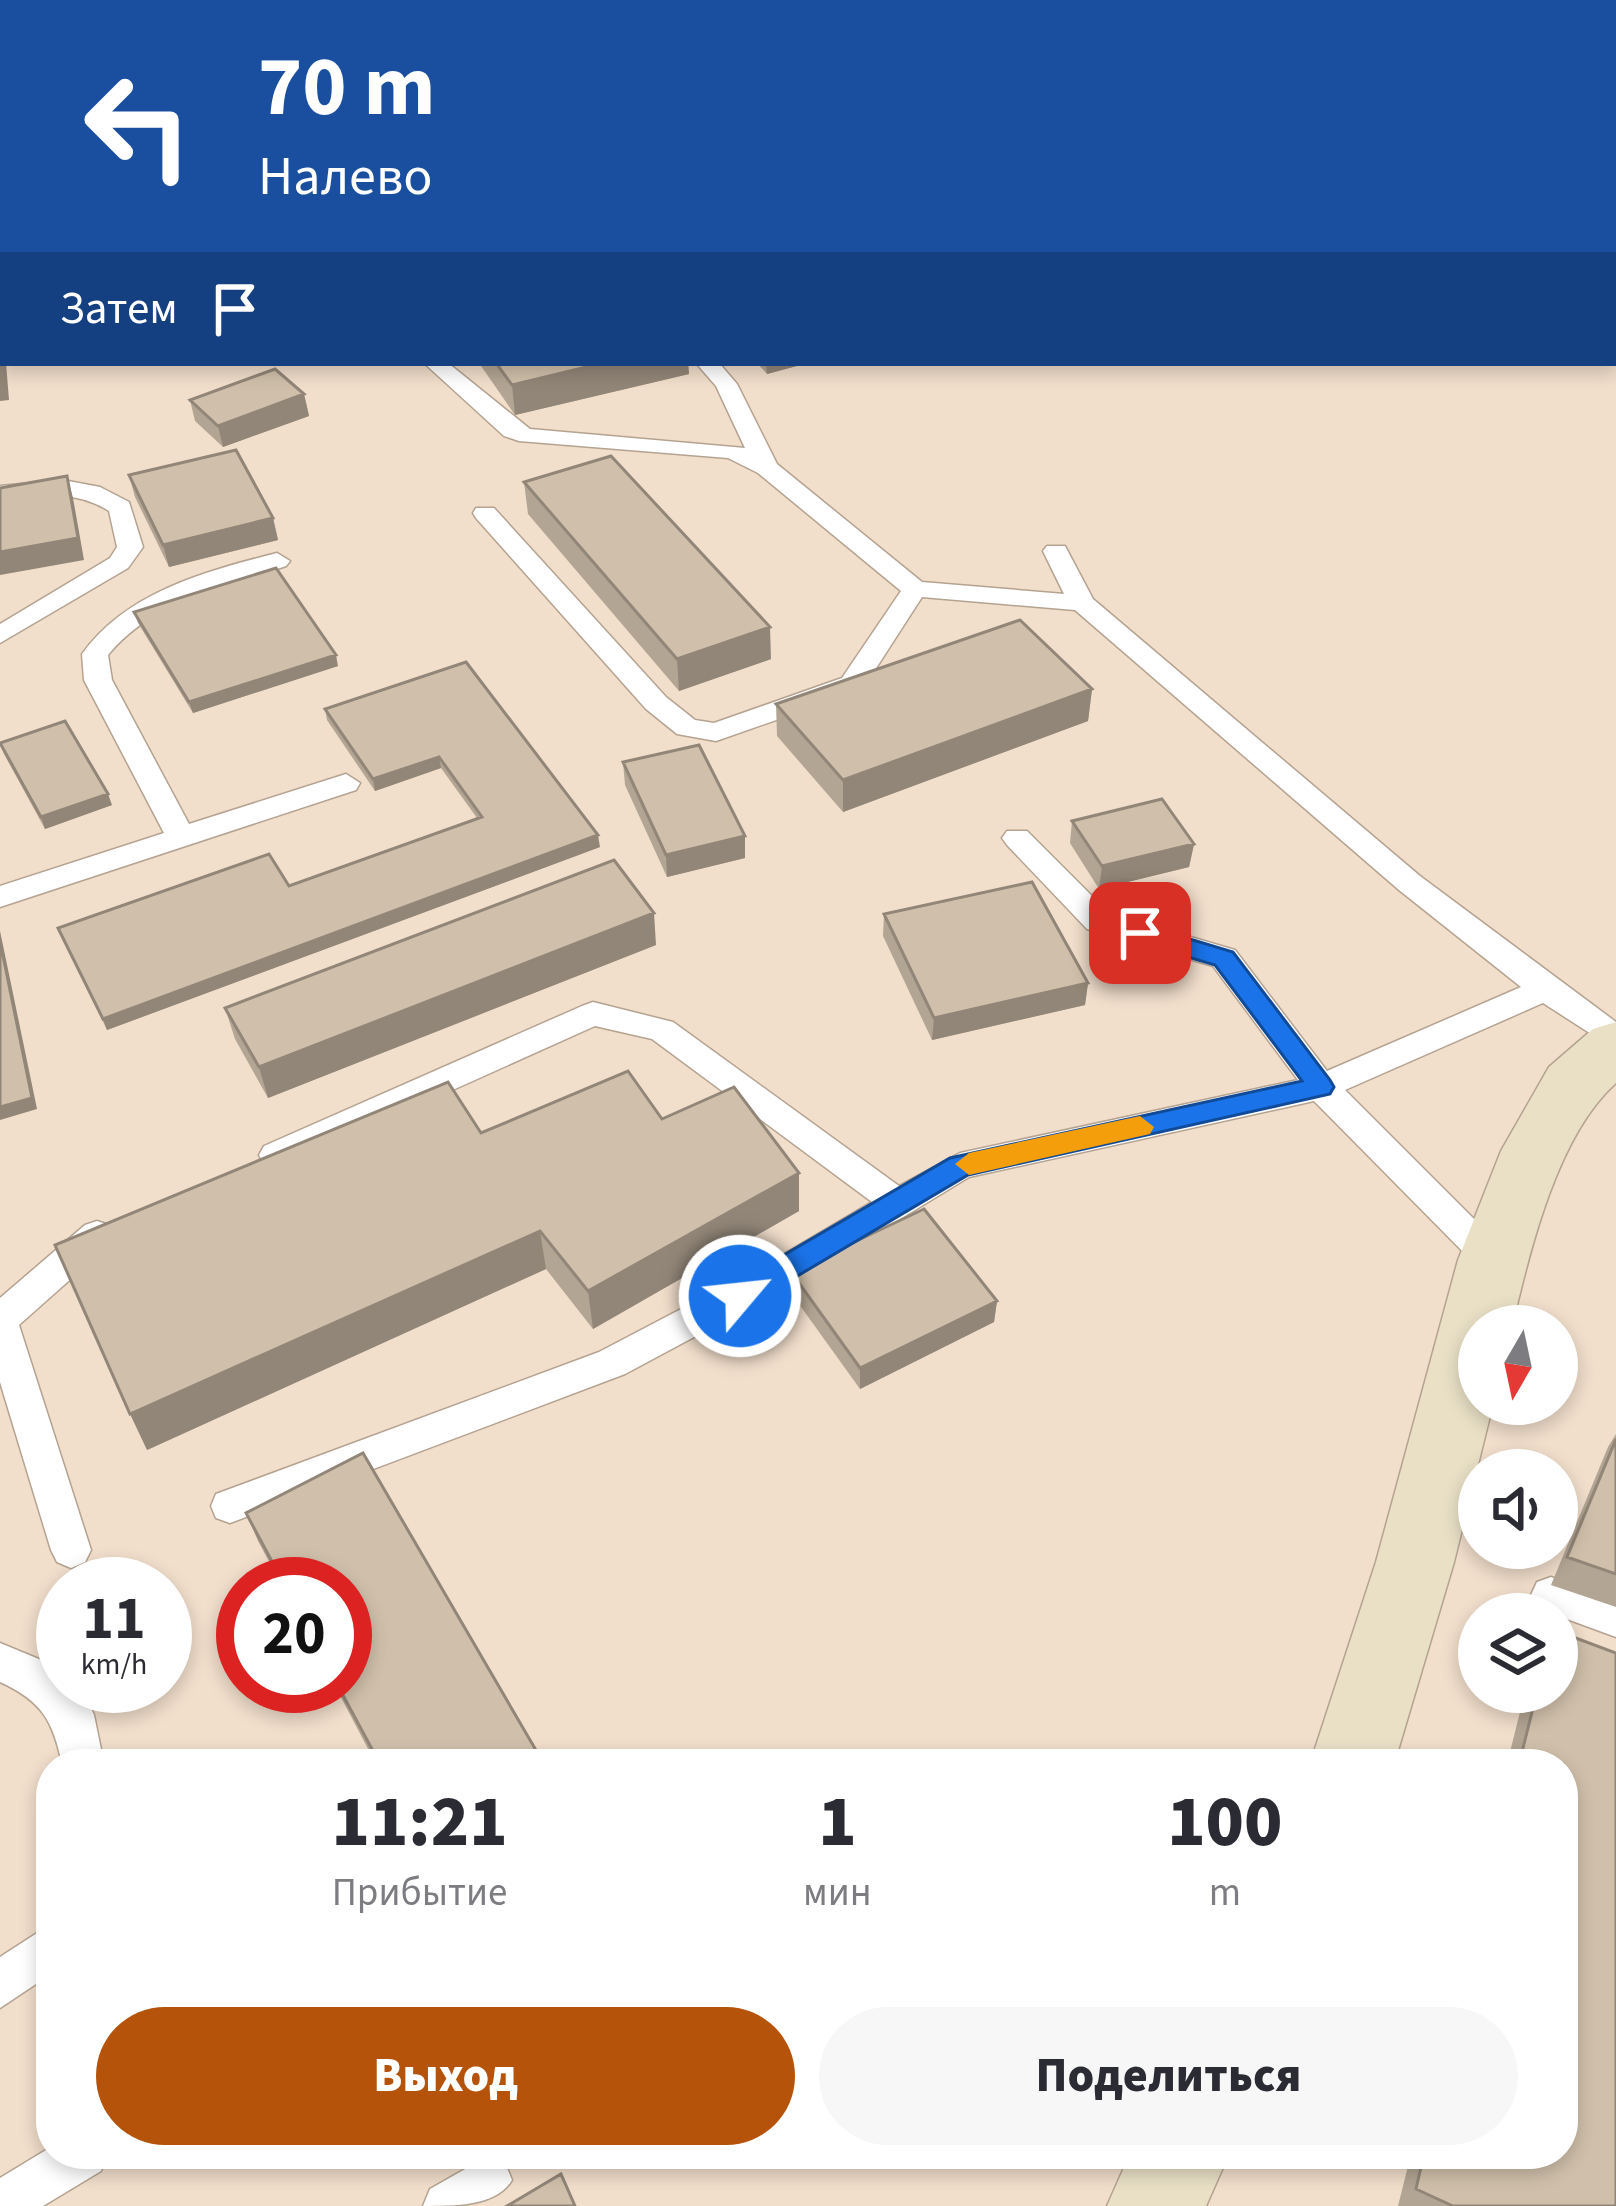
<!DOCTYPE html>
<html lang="ru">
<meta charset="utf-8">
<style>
:root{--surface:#fff;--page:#f7f7f7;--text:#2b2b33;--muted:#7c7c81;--accent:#b45309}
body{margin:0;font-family:"Source Sans 3",sans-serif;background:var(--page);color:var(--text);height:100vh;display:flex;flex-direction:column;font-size:45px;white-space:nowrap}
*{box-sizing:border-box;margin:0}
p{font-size:39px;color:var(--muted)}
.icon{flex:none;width:66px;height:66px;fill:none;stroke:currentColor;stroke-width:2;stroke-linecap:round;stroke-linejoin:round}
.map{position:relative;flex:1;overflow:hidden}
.panel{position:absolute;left:36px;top:1749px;width:1542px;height:420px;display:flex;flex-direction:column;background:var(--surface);border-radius:48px;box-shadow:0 6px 18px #0003}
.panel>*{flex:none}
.top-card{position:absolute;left:0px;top:0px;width:1617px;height:366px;box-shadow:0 6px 18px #0003;background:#1a4fa0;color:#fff;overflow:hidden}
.needle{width:78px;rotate:189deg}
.controls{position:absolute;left:1458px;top:1305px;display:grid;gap:24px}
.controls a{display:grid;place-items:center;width:120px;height:120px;border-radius:50%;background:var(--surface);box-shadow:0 6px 18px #0003;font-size:60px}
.speed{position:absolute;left:36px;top:1557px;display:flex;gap:24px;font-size:60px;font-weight:700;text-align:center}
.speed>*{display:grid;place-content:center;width:156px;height:156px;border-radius:50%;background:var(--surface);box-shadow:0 6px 18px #0003;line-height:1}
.speed small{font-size:30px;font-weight:400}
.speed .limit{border:18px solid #d22;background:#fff;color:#111}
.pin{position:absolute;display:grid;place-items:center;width:102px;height:102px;color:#fff;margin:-51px;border-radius:24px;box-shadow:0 6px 18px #0006}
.me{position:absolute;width:132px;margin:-66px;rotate:62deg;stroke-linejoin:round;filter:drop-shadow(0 0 9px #0008)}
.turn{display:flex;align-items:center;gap:42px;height:252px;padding:0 60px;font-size:54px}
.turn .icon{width:156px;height:156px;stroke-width:2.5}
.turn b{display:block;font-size:84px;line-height:102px}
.then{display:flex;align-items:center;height:114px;padding:0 60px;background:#0003;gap:24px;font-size:45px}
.eta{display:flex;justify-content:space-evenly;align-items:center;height:204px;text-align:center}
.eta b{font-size:72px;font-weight:800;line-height:84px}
.button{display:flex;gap:24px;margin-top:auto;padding:24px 60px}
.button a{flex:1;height:138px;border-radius:72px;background:var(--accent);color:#fff;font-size:48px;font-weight:800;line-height:138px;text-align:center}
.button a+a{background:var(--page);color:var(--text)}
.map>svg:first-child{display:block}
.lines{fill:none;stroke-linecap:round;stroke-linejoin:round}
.lane-casing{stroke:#b5a391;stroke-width:3}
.secondary-casing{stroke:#b5a391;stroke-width:3}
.lane{fill:#fff;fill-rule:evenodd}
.secondary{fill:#e9e0c6;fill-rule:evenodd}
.wall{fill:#b3a593}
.shaded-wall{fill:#928678}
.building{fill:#d0c0ab;stroke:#928678;stroke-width:3}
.route{fill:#1a73e8;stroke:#114b97;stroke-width:3}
.slow{fill:#f59e0b}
</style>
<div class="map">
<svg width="1616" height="2206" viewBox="0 0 1616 2206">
<rect width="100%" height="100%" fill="#f1decb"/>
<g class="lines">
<defs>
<path id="lane" d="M177 0H197L199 3H179Z
M889 0H912L914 3H891Z
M1291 0H1309L1289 3Z
M1614 88H1616V100H1614Z
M0 111 3 112V129L0 128Z
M1614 182H1616V194H1614Z
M424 363H448L530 429 745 448 716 386 696 363H719L737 384 777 464 922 582 1064 594 1043 551 1047 546H1065L1093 599 1420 876 1616 1022V1050L1543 1003 1345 1090 1505 1250 1511 1260 1505 1270 1493 1274 1481 1270 1314 1101 969 1177 795 1283 625 1374 230 1523 216 1518 211 1506 216 1494 599 1352 769 1263 872 1202 652 1039 595 1026 288 1164 276 1168 264 1164 259 1155 264 1146 582 1006 593 1002 673 1022 899 1186 960 1153 1298 1080 1213 966 1087 929 1007 845 1002 838 1007 831H1027L1109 913 1235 950 1327 1071 1521 987 1399 890 1075 610 922 597 862 690 716 741 677 734 646 709 476 518 473 513 476 508H494L666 697 695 720 714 723 842 678 901 591 758 473 728 458 519 441 504 436Z
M63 480 100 487 129 502 143 547 128 568 0 643V624L110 558 117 547 109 511C74 489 38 495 0 500V486Z
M277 553 290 561 286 566C223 587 152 601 108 655L112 680 189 824 346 774 360 783 356 790 0 907V886L164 833 84 680 82 654C126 592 206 571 277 553Z
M97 1221 109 1225 114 1235 109 1245 19 1325 91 1550 85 1562 71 1568 57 1562 51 1550 0 1382V1298L85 1225Z
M1551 1577 1616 1601V1637L1537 1608 1531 1595 1537 1582Z
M0 1643 46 1662 63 1678V1686H72L88 1701 94 1715 104 1764H62C53 1721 42 1701 0 1682Z
M51 1924V1974L0 2008V1957Z
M51 2147V2154H108L101 2171 43 2206H0V2178Z
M488 2156 505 2163 512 2180C497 2206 457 2206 423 2206L430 2189Z"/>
<path id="secondary" d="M1616 1022V1083C1557 1135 1530 1251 1512 1326H1479V1404H1493L1454 1562 1394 1764H1310L1376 1562 1458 1260 1501 1151 1549 1067 1593 1029Z
M1130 2154H1229L1206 2206H1107Z"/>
</defs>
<!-- lane casing -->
<use href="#lane" class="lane-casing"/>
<!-- secondary casing -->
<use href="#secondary" class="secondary-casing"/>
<!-- lane -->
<use href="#lane" class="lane"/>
<!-- secondary -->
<use href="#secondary" class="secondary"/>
</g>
<!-- wall -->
<path class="wall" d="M0 0H129L130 3H3V58L0 56Z
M241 0H327L315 3H245Z
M424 0H628L617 3H425Z
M985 0H1247L1246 3H985Z
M1614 14 1616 15V68H1614Z
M3 148V194L0 184V149Z
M479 363H688L689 374 515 415Z
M757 363H808L767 374Z
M304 394 309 416 223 447 195 421 190 400Z
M129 475 273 518 278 540 169 567 135 497Z
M524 482 771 659 679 691 528 514Z
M134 612 338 666 193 713 138 623Z
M466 662 600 847 107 1030 58 928 289 886 477 818 441 768 375 791 327 720 325 709Z
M1092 689 1088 721 843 812 777 736 776 704Z
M0 743 112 805 45 829 4 754Z
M623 762 745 836V858L667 877 625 785Z
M1072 821 1194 844 1189 867 1099 889 1070 843Z
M884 914 1088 983 1085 1005 932 1040 883 936Z
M656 945 268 1098 235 1039 225 1008Z
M662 1119 799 1211 593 1329 546 1269 147 1450 481 1133Z
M791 1272 997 1301 994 1322 860 1389 791 1293Z
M1616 1434V1607L1551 1585 1608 1447Z
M363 1453 544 1764H376L335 1686H345V1584H281L258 1541 246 1513Z
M1525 1692H1557L1616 2206H1398L1411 2154H1563V1764H1507Z"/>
<!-- shaded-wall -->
<path class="shaded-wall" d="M260 0H327L315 3H261Z
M533 0H628L617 3H522Z
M0 331 3 340V363H6L9 400 0 401Z
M603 363H688L689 374 515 415 512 385Z
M766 363H808L767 374Z
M304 394 309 416 223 447 218 426Z
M67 476 73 498 84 560 0 575V552Z
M273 518 278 540 169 567 163 545Z
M770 627 771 659 679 691 677 659Z
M336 655 338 666 193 713 189 702Z
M1092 689 1088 721 843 812V780Z
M439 757 441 768 375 791 373 779Z
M108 794 112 805 45 829 41 817Z
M598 835 600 847 107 1030 103 1019Z
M745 836V858L667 877 666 855Z
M1194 844 1189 867 1099 889 1102 866Z
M654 913 656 945 268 1098 259 1067Z
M0 931 37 1109 0 1120Z
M1088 983 1085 1005 932 1040 934 1018Z
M799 1173V1211L593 1329 588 1291Z
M540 1231 546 1269 147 1450 130 1414Z
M997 1301 994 1322 860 1389V1368Z"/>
<!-- building -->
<path class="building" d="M0 0H115L118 3H3V21L0 19Z
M448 0H533L522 3H453Z
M665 0H731L733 3H666Z
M1204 0H1244V3Z
M1323 0H1461L1493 3H1322Z
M1614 14 1616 15V40H1614Z
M496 363H603L512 385Z
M275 369 304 394 218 426 190 400Z
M236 450 273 518 163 545 129 475Z
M611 456 770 627 677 659 524 482Z
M67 476 78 538 0 552V488Z
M276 568 336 655 189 702 134 612Z
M1020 620 1092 689 843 780 776 704Z
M466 662 598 835 103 1019 58 928 269 854 289 886 482 817 439 757 373 779 325 709Z
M65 721 108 794 41 817 0 743Z
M699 745 745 836 666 855 623 762Z
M1162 799 1194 844 1102 866 1072 821Z
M614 860 654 913 259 1067 225 1008Z
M1032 882 1088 983 934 1018 884 914Z
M0 941 32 1098 0 1107Z
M628 1071 662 1119 734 1087 799 1173 588 1291 540 1231 130 1414 55 1245 448 1082 481 1133Z
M924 1209 997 1301 860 1368 791 1272Z
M1616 1439V1574L1567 1557Z
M363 1453 544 1764H380L338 1686H345V1584H284L246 1513Z
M1557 1631 1616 1653V2206H1453L1416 2189 1424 2154H1563V1764H1519L1537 1692H1557Z
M561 2174 575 2206H507Z"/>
<!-- route -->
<path class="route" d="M1140 924 1233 952 1330 1080 1334 1087 1330 1094 968 1175 750 1304H729L725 1296 729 1287 950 1158 1302 1081 1215 965 1131 940 1127 933Z"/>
<!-- slow -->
<path class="slow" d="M1140 1116 1154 1127 1150 1134 969 1175 955 1164 969 1153Z"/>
</svg>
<div class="controls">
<a><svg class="needle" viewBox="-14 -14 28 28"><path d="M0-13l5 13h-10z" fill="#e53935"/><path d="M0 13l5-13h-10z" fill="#7c7c81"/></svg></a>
<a><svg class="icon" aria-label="sound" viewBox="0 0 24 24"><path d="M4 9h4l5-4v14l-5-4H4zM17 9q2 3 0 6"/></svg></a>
<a><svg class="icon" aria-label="layers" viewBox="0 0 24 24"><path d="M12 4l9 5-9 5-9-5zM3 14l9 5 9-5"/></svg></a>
</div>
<div class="speed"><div>11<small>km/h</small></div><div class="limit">20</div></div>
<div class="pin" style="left:1140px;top:933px;background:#d93025"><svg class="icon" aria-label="arrive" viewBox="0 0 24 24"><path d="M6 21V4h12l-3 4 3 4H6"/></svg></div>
<svg class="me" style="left:740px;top:1296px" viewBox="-20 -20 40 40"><circle r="17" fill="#1a73e8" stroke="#fff" stroke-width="3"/><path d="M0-11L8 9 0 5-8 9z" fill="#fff"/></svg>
<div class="top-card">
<div class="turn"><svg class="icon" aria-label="left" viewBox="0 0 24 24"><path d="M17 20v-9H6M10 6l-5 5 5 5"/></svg><div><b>70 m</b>Налево</div></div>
<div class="then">Затем<svg class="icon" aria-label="arrive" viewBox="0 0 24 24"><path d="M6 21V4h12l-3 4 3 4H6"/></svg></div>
</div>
<section class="panel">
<div class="eta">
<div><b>11:21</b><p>Прибытие</p></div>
<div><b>1</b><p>мин</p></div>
<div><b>100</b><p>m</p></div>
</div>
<div class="button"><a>Выход</a><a>Поделиться</a></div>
</section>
</div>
